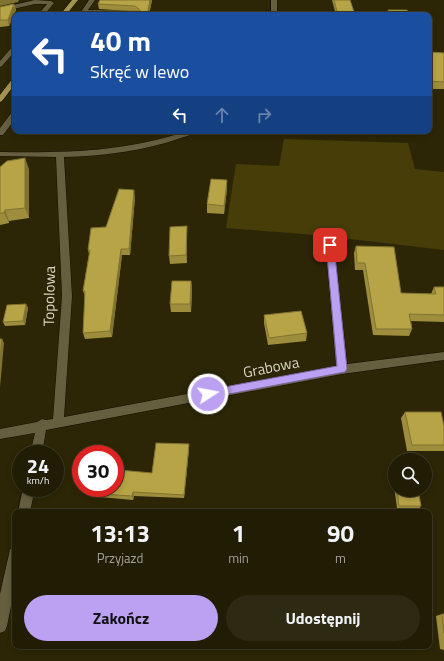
<!DOCTYPE html>
<html lang="pl">
<meta charset="utf-8">
<style>
:root{--surface:#211c04;--page:#2d2913;--text:#f1f3f6;--muted:#a2a19a;--line:#3e3a26;--accent:#bca0f2}
body{margin:0;font-family:"Titillium Web",sans-serif;background:var(--page);color:var(--text);height:100vh;display:flex;flex-direction:column;font-size:15px;white-space:nowrap}
*{box-sizing:border-box;margin:0}
p{font-size:13px;color:var(--muted)}
.icon{flex:none;width:22px;height:22px;fill:none;stroke:currentColor;stroke-width:2;stroke-linecap:round;stroke-linejoin:round}
.map{position:relative;flex:1;overflow:hidden}
.side{position:absolute;left:12px;top:509px;width:420px;height:140px;display:flex;flex-direction:column;background:var(--surface);border-radius:8px;box-shadow:0 2px 6px #0003,0 0 0 1px var(--line)}
.side>*{flex:none}
.banner{position:absolute;left:12px;top:12px;width:420px;height:122px;border-radius:8px;box-shadow:0 2px 6px #0003,0 0 0 1px var(--line);background:#1a4fa0;color:#fff;overflow:hidden}
.tools{position:absolute;left:388px;top:453px;display:grid;gap:8px}
.tools a{display:grid;place-items:center;width:44px;height:44px;border-radius:50%;background:var(--surface);box-shadow:0 2px 6px #0003,0 0 0 1px var(--line);font-size:20px}
.speed{position:absolute;left:12px;top:445px;display:flex;gap:8px;font-size:20px;font-weight:700;text-align:center}
.speed>*{display:grid;place-content:center;width:52px;height:52px;border-radius:50%;background:var(--surface);box-shadow:0 2px 6px #0003,0 0 0 1px var(--line);line-height:1}
.speed small{font-size:10px;font-weight:400}
.speed .limit{border:6px solid #d22;background:#fff;color:#111}
.pin{position:absolute;display:grid;place-items:center;width:34px;height:34px;color:#fff;margin:-17px;border-radius:8px;box-shadow:0 2px 6px #0006}
.me{position:absolute;width:44px;margin:-22px;rotate:79deg;stroke-linejoin:round;filter:drop-shadow(0 0 3px #0008)}
.turn{display:flex;align-items:center;gap:14px;height:84px;padding:0 12px;font-size:18px}
.turn .icon{width:52px;height:52px;stroke-width:2.5}
.turn b{display:block;font-size:28px;line-height:34px}
.lanes{display:flex;align-items:center;height:38px;padding:0 12px;background:#0003;justify-content:center;gap:20px;direction:ltr}
.lanes .off{opacity:.35}
.eta{display:flex;justify-content:space-evenly;align-items:center;height:68px;text-align:center}
.eta b{font-size:24px;font-weight:700;line-height:28px}
.primary-button{display:flex;gap:8px;margin-top:auto;padding:8px 12px}
.primary-button a{flex:1;height:46px;border-radius:24px;background:var(--accent);color:#111;font-size:16px;font-weight:700;line-height:46px;text-align:center}
.primary-button a+a{background:var(--page);color:var(--text)}
.map>svg:first-child{display:block}
.green{fill:#473d09}
.lines{fill:none;stroke-linecap:round;stroke-linejoin:round}
.minor-casing{stroke:#130e00;stroke-width:1}
.major-casing{stroke:#130e00;stroke-width:1}
.minor{fill:#655e3f;fill-rule:evenodd}
.major{fill:#a3944d;fill-rule:evenodd}
.wall{fill:#9d8d3c}
.shaded-wall{fill:#807331}
.building{fill:#b7a446;stroke:#807331}
.route{fill:#bca0f2;stroke:#7a689d}
.labels{text-anchor:middle;dominant-baseline:central;stroke-width:4;stroke-linejoin:round;paint-order:stroke}
.street-label{font-size:15px;fill:#dad6c5;stroke:#2c2606}
</style>
<div class="map">
<svg width="444" height="661" viewBox="0 0 444 661">
<rect width="100%" height="100%" fill="#2c2606"/>
<!-- green -->
<path class="green" d="M284 139 408 143 415 169 444 172V250L316 235 226 228 236 164 279 166Z"/>
<g class="lines">
<defs>
<path id="minor" d="M35 0 51 1 54 3 44 15H38L47 4H35L0 12V8Z
M89 0H95L88 10 106 11 108 12V14L79 15Z
M271 0H277V15H271Z
M15 45V51L2 66 0 67V61L13 46Z
M12 112H15V119L3 135H0V128Z
M187 131H198C193 135 186 136 181 138 144 151 103 156 64 157L72 296 64 417 336 366 326 245 330 242 334 245 347 364 444 352V360L342 374 46 430 42 454H30L35 433 0 439V429L37 422 42 419 46 420 53 419 62 296 56 157 0 156V152C64 153 126 152 187 131Z
M23 488H35L30 512H18Z
M15 548V586L7 626 5 631 0 633V594L9 554 10 549Z"/>
<path id="major" d="M72 0H78L66 15H60Z
M15 77V84L2 101 0 102V95L13 78Z"/>
</defs>
<!-- minor casing -->
<use href="#minor" class="minor-casing"/>
<!-- major casing -->
<use href="#major" class="major-casing"/>
<!-- minor -->
<use href="#minor" class="minor"/>
<!-- major -->
<use href="#major" class="major"/>
</g>
<!-- wall -->
<path class="wall" d="M152 0 149 15H91L129 11 99 9 98 4Z
M332 0H350L355 15H336Z
M14 4 16 10 9 26 0 27V7Z
M388 10 409 15H387Z
M429 52 444 53V89H429Z
M277 131H336L335 133 298 131V134L277 133Z
M0 167 29 169V218L9 221V223L0 225Z
M227 180V189L224 214 207 213V204Z
M135 197 130 255H122L112 337 85 339 83 333 85 296 83 291 89 254 88 250 106 227Z
M187 235V263L170 264 169 256Z
M356 246 401 293 431 294 434 287H444V322L411 321 412 329 409 336 373 335 363 270H355L354 253Z
M191 281 192 289 191 312H171L170 304Z
M26 304 28 308 25 325 5 326 3 322Z
M264 315 307 333 306 341 268 345 264 323Z
M405 412 444 426V451H407L401 418Z
M189 444V449L184 498 134 496 133 500 88 496 86 493 118 477 152 473Z
M395 485V490H418L421 506 419 509 397 508 394 486Z
M442 614H444V650L440 649 436 616Z"/>
<!-- shaded-wall -->
<path class="shaded-wall" d="M0 0H19L18 2 0 6Z
M150 0H152L149 15H147Z
M14 4 16 10 9 26 8 20Z
M25 158 29 169V218L25 208Z
M227 180V189L224 214V206Z
M134 190 135 197 130 255 129 249Z
M5 210 9 221V223L4 213Z
M187 226V263L186 255Z
M121 249 122 255 112 337 110 331Z
M191 281 192 289 191 312 190 304Z
M26 304 28 308 25 325 23 321Z
M2 339 4 343 0 387V358Z
M189 444V449L184 498V495Z
M133 492 134 496 133 500 132 496Z"/>
<!-- building -->
<path class="building" d="M100 0H150L147 15H91L93 11H140L139 9 135 6 98 4Z
M334 0H350L355 15H338Z
M14 4 8 20H0V7Z
M388 10H407L409 15H390Z
M429 52 444 53V82L429 81Z
M25 158V208L5 210 4 213H0V167L7 161Z
M211 179 227 180 224 206 207 204Z
M119 189 134 190 129 249H121L110 331 83 333 85 291H83L90 250H88L91 228 106 227Z
M187 226 186 255 169 256 170 227Z
M356 246 394 247 401 293 436 294 434 287H444V315L409 314 412 329H376L365 263H357Z
M172 281H191L190 304H170Z
M26 304 23 321 3 322 7 305Z
M301 311 307 333 269 338 264 315Z
M0 339H2L0 358Z
M405 412H441L444 426V445H412Z
M156 443 189 444 184 495 133 492 132 496 86 493 87 488H115V477H118L119 470 152 473Z
M397 490H418L421 506H399Z
M442 614H444V633Z"/>
<!-- route -->
<path class="route" d="M330 242 334 245 347 369 345 372 208 398 204 397 203 394 204 391 208 390 337 366 326 245Z"/>
<g class="labels">
<!-- street labels -->
<g class="street-label">
<text transform="translate(49 296) rotate(-89)">Topolowa</text>
<text transform="translate(271 367) rotate(-11)">Grabowa</text>
</g>
</g>
</svg>
<div class="tools">
<a><svg class="icon" aria-label="search" viewBox="0 0 24 24"><circle cx="10" cy="10" r="6"/><path d="M15 15l6 6"/></svg></a>
</div>
<div class="speed"><div>24<small>km/h</small></div><div class="limit">30</div></div>
<div class="pin" style="left:330px;top:245px;background:#d93025"><svg class="icon" aria-label="arrive" viewBox="0 0 24 24"><path d="M6 21V4h12l-3 4 3 4H6"/></svg></div>
<svg class="me" style="left:208px;top:394px" viewBox="-20 -20 40 40"><circle r="17" fill="#bca0f2" stroke="#fff" stroke-width="3"/><path d="M0-11L8 9 0 5-8 9z" fill="#fff"/></svg>
<div class="banner">
<div class="turn"><svg class="icon" aria-label="left" viewBox="0 0 24 24"><path d="M17 20v-9H6M10 6l-5 5 5 5"/></svg><div><b>40 m</b>Skręć w lewo</div></div>
<div class="lanes"><svg class="icon" aria-label="left" viewBox="0 0 24 24"><path d="M17 20v-9H6M10 6l-5 5 5 5"/></svg><svg class="icon off" aria-label="ahead" viewBox="0 0 24 24"><path d="M12 20V5M6 11l6-6 6 6"/></svg><svg class="icon off" aria-label="right" viewBox="0 0 24 24"><path d="M7 20v-9h11M14 6l5 5-5 5"/></svg></div>
</div>
<section class="side">
<div class="eta">
<div><b>13:13</b><p>Przyjazd</p></div>
<div><b>1</b><p>min</p></div>
<div><b>90</b><p>m</p></div>
</div>
<div class="primary-button"><a>Zakończ</a><a>Udostępnij</a></div>
</section>
</div>
